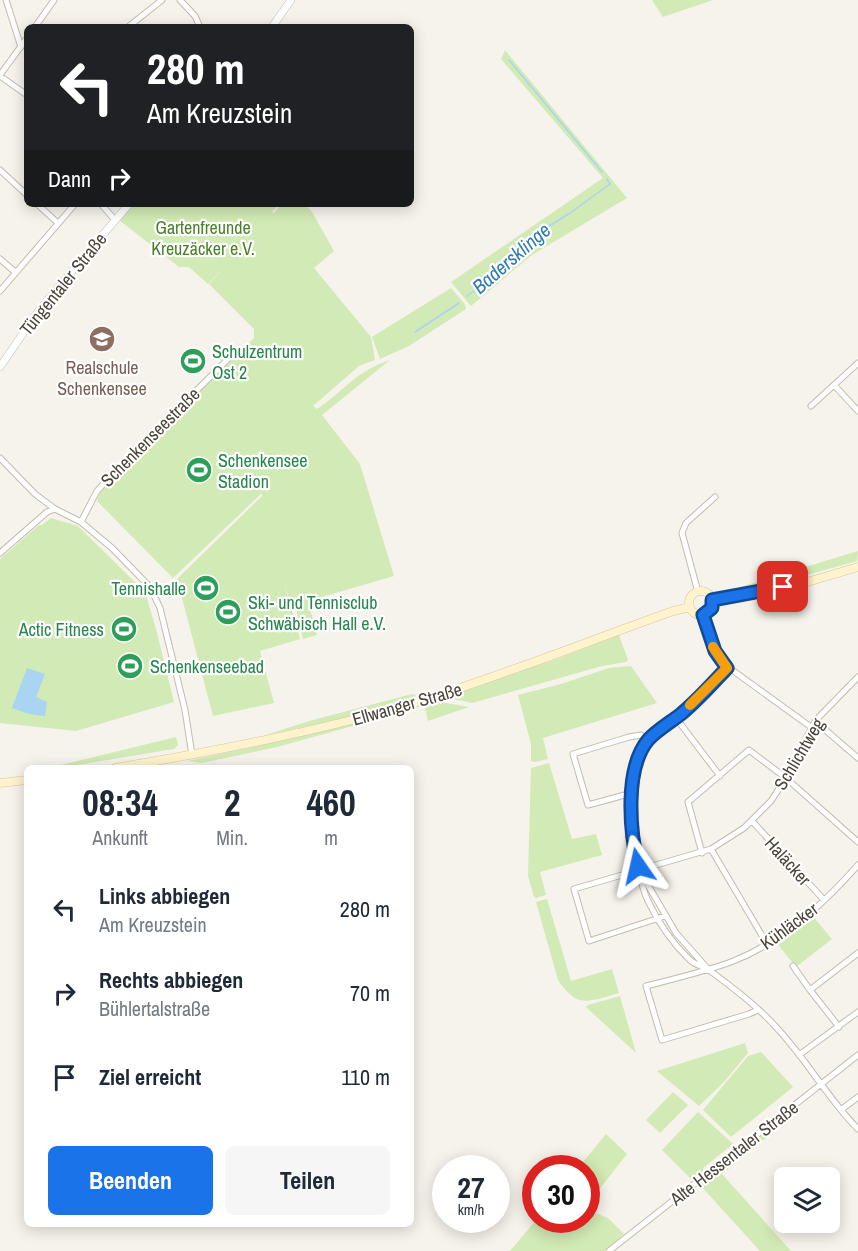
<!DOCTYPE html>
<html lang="de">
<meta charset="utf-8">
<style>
:root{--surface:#fff;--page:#f6f6f7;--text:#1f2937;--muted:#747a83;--accent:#1a73e8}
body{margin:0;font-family:"Archivo Narrow",sans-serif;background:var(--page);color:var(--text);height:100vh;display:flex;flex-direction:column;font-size:22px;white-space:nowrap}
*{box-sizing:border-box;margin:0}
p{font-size:20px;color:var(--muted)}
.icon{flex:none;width:33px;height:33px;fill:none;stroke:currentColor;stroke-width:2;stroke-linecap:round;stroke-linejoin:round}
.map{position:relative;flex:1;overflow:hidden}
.side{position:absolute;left:24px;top:765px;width:390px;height:462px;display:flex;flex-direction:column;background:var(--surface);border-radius:9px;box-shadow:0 3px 15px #0003}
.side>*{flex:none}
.banner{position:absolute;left:24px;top:24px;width:390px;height:183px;border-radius:9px;box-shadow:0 3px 15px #0003;background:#202124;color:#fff;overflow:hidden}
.controls{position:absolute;left:774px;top:1167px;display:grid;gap:12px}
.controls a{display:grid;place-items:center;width:66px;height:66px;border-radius:9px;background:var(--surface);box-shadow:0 3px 15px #0003;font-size:30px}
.speed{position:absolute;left:432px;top:1155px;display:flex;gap:12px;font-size:30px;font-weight:700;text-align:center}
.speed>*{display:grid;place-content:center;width:78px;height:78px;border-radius:50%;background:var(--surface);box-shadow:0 3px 15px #0003;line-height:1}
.speed small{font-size:15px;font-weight:400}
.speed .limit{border:9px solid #d22;background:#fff;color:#111}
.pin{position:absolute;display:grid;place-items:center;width:51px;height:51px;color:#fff;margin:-26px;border-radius:12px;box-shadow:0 3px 9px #0006}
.me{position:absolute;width:66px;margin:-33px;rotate:349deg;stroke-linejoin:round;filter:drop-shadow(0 0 4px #0008)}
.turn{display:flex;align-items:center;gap:21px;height:126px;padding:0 24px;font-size:27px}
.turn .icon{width:78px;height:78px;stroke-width:2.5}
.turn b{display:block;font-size:42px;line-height:51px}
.then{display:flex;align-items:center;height:57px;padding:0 24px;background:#0003;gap:12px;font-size:22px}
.eta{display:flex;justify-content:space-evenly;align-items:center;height:102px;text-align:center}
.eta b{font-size:36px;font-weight:700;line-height:42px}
.cta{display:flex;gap:12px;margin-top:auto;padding:12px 24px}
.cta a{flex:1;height:69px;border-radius:9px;background:var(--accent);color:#fff;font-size:24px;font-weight:700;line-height:69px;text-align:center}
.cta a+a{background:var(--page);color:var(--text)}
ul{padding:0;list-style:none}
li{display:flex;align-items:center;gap:18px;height:84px;padding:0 24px}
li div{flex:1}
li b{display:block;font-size:22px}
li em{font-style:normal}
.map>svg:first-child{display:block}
.green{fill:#d2eab5}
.water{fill:#a9d4f2}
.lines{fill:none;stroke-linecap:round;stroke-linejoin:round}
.stream{stroke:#a9d4f2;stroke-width:1.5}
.minor-casing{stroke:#c2bbae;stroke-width:7}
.tertiary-casing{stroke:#c2bbae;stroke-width:8}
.secondary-casing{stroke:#d6c79b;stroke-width:9}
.minor{stroke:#fff;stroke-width:5}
.tertiary{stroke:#fff;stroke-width:7}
.secondary{stroke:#fff3cd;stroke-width:8}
.route-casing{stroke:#114b97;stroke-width:15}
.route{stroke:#1a73e8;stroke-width:10}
.slow{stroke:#f59e0b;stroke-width:10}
.labels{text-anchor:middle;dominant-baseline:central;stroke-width:4.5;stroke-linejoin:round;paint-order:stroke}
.park-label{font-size:18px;fill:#4a7f2a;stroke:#fff}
.street-label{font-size:18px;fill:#4b4439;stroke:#fff}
.leisure-label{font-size:18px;fill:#27864d;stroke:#fff;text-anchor:start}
.education-label{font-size:18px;fill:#785e54;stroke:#fff}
.water-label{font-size:20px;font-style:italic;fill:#2e7ab2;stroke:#fff}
</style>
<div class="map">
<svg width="858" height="1251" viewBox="0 0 858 1251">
<rect width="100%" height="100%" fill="#f6f3ec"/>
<!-- green -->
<path class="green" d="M652 0H713L663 17Z
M505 50 627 198 532 255 471 306 451 282 603 178 501 59Z
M134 204H279L272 212 274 213 282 204H305L312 212 334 251 314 268 371 337 375 360 359 366 313 406 317 409C345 390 356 371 390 360L322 415 360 464 394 576 308 601 317 635 303 639 295 605H291L282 575 300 639 260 651 274 703 213 716 177 579 262 496V493L173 578 97 501 101 490 254 338V329L209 284 226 265 208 284 189 267H179L119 220Z
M451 288 464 303 466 309 409 346 380 359 372 337Z
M51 518 78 526 145 592 156 629 174 702 76 731 0 723V559L39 525H42Z
M858 551 857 561 789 580 745 590 740 587Z
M619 635 628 660 626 662 602 666 472 703 444 697 557 659Z
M631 666 657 703 543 738 548 759 535 762 531 761V744L518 695 561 684 609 668Z
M412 694 416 695 414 699 344 718 266 735 309 721Z
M441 702 469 707 428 721 425 707Z
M416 706 418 708 277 747 202 763 187 761 267 744Z
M176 737 178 745 174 749 59 768 61 765Z
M549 763 572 839 596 834 602 855 540 872 546 895 536 898 534 897 528 876 531 768Z
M547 899 571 981 612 969 619 993C589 1001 578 1010 558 980L536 902Z
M812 915 832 939 796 967 775 941Z
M620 996 636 1053 586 1007 588 1005Z
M745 1043 748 1053 724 1082 699 1106 657 1071Z
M761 1052 793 1087 731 1137 703 1110 748 1056Z
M673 1092 688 1105 660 1133 646 1120Z
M698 1112 733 1144 703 1168 704 1171 692 1180 662 1150Z
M778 1122 783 1124 722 1174 791 1251H760L700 1185Z
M606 1134 627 1154 587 1205 586 1168H578Z
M587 1210 608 1218 624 1234 604 1251H510L536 1220H586Z"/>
<!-- water -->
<path class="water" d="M27 668 45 674 36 697 47 702 45 716 29 714 12 708Z"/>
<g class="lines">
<!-- stream -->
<path class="stream" d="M509 60 602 172
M467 296 488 281 530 238 570 213 610 184 607 179
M415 332 459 303"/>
<defs>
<path id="minor" d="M6 0 21 47
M180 0 195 16 200 27
M35 27 54 0
M128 27 162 0
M0 75 27 38
M0 76 27 95
M0 170 27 195
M37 204 58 223
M101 204 115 220
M0 259 15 272
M0 291 75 204
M834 385 858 411
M811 406 858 363
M0 458 35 494 55 509 81 522 112 548 150 587 160 608 185 710 192 755
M81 522 97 491 107 480 228 359
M0 553 47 512 55 509
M698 592 682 533 686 523 715 497
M703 615 711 641 721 662 811 727
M727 668C714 682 700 697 685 710 671 722 652 733 643 750 623 787 632 831 640 870 641 881 643 891 648 901 658 922 672 943 690 960 697 966 706 967 713 973 735 989 757 1006 775 1026 806 1058 827 1098 858 1129
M676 718 720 776
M815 721 858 758
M632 793 588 805 573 754 629 737 641 735 648 740
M752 821 824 900
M711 849 767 944
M702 853 688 802 749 750 786 778 858 842
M641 873 676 933 707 968
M665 916 589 941 574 889 711 849 744 828 771 801 786 778 815 721 858 677
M793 966 810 990
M758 1010 749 1014 662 1040 646 986C674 979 703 972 731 962 781 943 823 905 858 865
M839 1027 810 990 858 953
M799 1055 858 1012
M842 1109 858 1097
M609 1251 858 1055"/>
<path id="tertiary" d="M272 27 291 0
M0 367 39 310 129 204"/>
<path id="secondary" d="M689 603a12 12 0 1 1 24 0a12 12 0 1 1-24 0Z
M712 600 797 585 858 567
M115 768C218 751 321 731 421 701 506 674 589 641 673 611L690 607
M0 783 27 780"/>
</defs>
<!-- minor casing -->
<use href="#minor" class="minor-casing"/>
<!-- tertiary casing -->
<use href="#tertiary" class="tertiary-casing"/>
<!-- secondary casing -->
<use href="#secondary" class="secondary-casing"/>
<!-- minor -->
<use href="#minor" class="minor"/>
<!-- tertiary -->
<use href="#tertiary" class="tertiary"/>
<!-- secondary -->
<use href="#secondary" class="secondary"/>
</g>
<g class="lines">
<defs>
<path id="route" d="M638 866C630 832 624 769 648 740 657 730 671 722 681 714 698 700 712 684 727 668L715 651 703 615 712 608V600L783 587"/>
</defs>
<!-- route casing -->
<use href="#route" class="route-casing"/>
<!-- route -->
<use href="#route" class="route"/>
<!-- slow -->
<path class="slow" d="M690 705 727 668 713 647"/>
</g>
<!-- icons -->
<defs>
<symbol id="school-disc" viewBox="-11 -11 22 22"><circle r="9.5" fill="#8d6e63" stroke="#fff"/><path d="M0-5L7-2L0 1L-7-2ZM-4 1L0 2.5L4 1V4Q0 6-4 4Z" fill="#fff"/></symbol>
<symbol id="stadium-disc" viewBox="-11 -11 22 22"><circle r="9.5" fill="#2e9e5b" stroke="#fff"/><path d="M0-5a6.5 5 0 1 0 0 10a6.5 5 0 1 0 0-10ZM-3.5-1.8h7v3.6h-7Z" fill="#fff"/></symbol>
</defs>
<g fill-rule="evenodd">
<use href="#school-disc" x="87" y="324" width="30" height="30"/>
<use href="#stadium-disc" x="178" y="346" width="30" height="30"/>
<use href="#stadium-disc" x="184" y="455" width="30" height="30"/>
<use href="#stadium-disc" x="191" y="573" width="30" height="30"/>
<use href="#stadium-disc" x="213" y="597" width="30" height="30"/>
<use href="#stadium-disc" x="109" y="614" width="30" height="30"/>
<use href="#stadium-disc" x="115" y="651" width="30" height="30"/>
</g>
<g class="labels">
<!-- park labels -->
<g class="park-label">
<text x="203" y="227">Gartenfreunde<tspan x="203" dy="21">Kreuzäcker e.V.</tspan></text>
</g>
<!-- street labels -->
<g class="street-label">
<text transform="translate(63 284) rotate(-51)">Tüngentaler Straße</text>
<text transform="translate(150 437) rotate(-45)">Schenkenseestraße</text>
<text transform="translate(407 704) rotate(-16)">Ellwanger Straße</text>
<text transform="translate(799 754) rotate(-59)">Schlichtweg</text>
<text transform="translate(788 861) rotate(48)">Haläcker</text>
<text transform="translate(789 926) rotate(-36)">Kühläcker</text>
<text transform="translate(734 1153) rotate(-38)">Alte Hessentaler Straße</text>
</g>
<!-- leisure labels -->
<g class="leisure-label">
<text x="212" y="351">Schulzentrum<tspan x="212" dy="21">Ost 2</tspan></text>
<text x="218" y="460">Schenkensee<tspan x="218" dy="21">Stadion</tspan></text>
<text x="186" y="588" text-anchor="end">Tennishalle</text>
<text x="248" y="602">Ski- und Tennisclub<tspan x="248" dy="21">Schwäbisch Hall e.V.</tspan></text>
<text x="104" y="629" text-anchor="end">Actic Fitness</text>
<text x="150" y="666">Schenkenseebad</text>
</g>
<!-- education labels -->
<g class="education-label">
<text x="102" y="367">Realschule<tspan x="102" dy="21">Schenkensee</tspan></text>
</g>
<!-- water labels -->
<g class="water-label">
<text transform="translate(511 258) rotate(-41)">Badersklinge</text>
</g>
</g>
</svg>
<div class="controls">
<a><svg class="icon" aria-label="layers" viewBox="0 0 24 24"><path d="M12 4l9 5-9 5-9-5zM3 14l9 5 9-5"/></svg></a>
</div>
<div class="speed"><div>27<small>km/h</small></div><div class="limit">30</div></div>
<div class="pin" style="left:783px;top:587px;background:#d93025"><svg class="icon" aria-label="arrive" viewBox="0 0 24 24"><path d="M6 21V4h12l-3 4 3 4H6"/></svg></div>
<svg class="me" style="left:638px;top:866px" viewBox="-20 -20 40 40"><path d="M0-17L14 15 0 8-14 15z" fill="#1a73e8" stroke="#fff" stroke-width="4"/></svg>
<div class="banner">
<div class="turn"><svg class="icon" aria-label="left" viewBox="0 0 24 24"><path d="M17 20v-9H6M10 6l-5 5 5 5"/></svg><div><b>280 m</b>Am Kreuzstein</div></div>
<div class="then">Dann<svg class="icon" aria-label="right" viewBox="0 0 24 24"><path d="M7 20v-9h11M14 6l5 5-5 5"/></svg></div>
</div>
<section class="side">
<div class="eta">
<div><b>08:34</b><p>Ankunft</p></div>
<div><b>2</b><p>Min.</p></div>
<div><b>460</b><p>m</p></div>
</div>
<ul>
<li><svg class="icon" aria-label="left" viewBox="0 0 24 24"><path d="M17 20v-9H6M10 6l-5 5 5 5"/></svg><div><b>Links abbiegen</b><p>Am Kreuzstein</p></div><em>280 m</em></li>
<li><svg class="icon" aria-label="right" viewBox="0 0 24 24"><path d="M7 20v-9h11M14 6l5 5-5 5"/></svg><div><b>Rechts abbiegen</b><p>Bühlertalstraße</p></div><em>70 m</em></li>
<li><svg class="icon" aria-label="arrive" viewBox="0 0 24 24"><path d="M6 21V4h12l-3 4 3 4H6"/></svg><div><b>Ziel erreicht</b></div><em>110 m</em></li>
</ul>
<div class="cta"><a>Beenden</a><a>Teilen</a></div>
</section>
</div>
